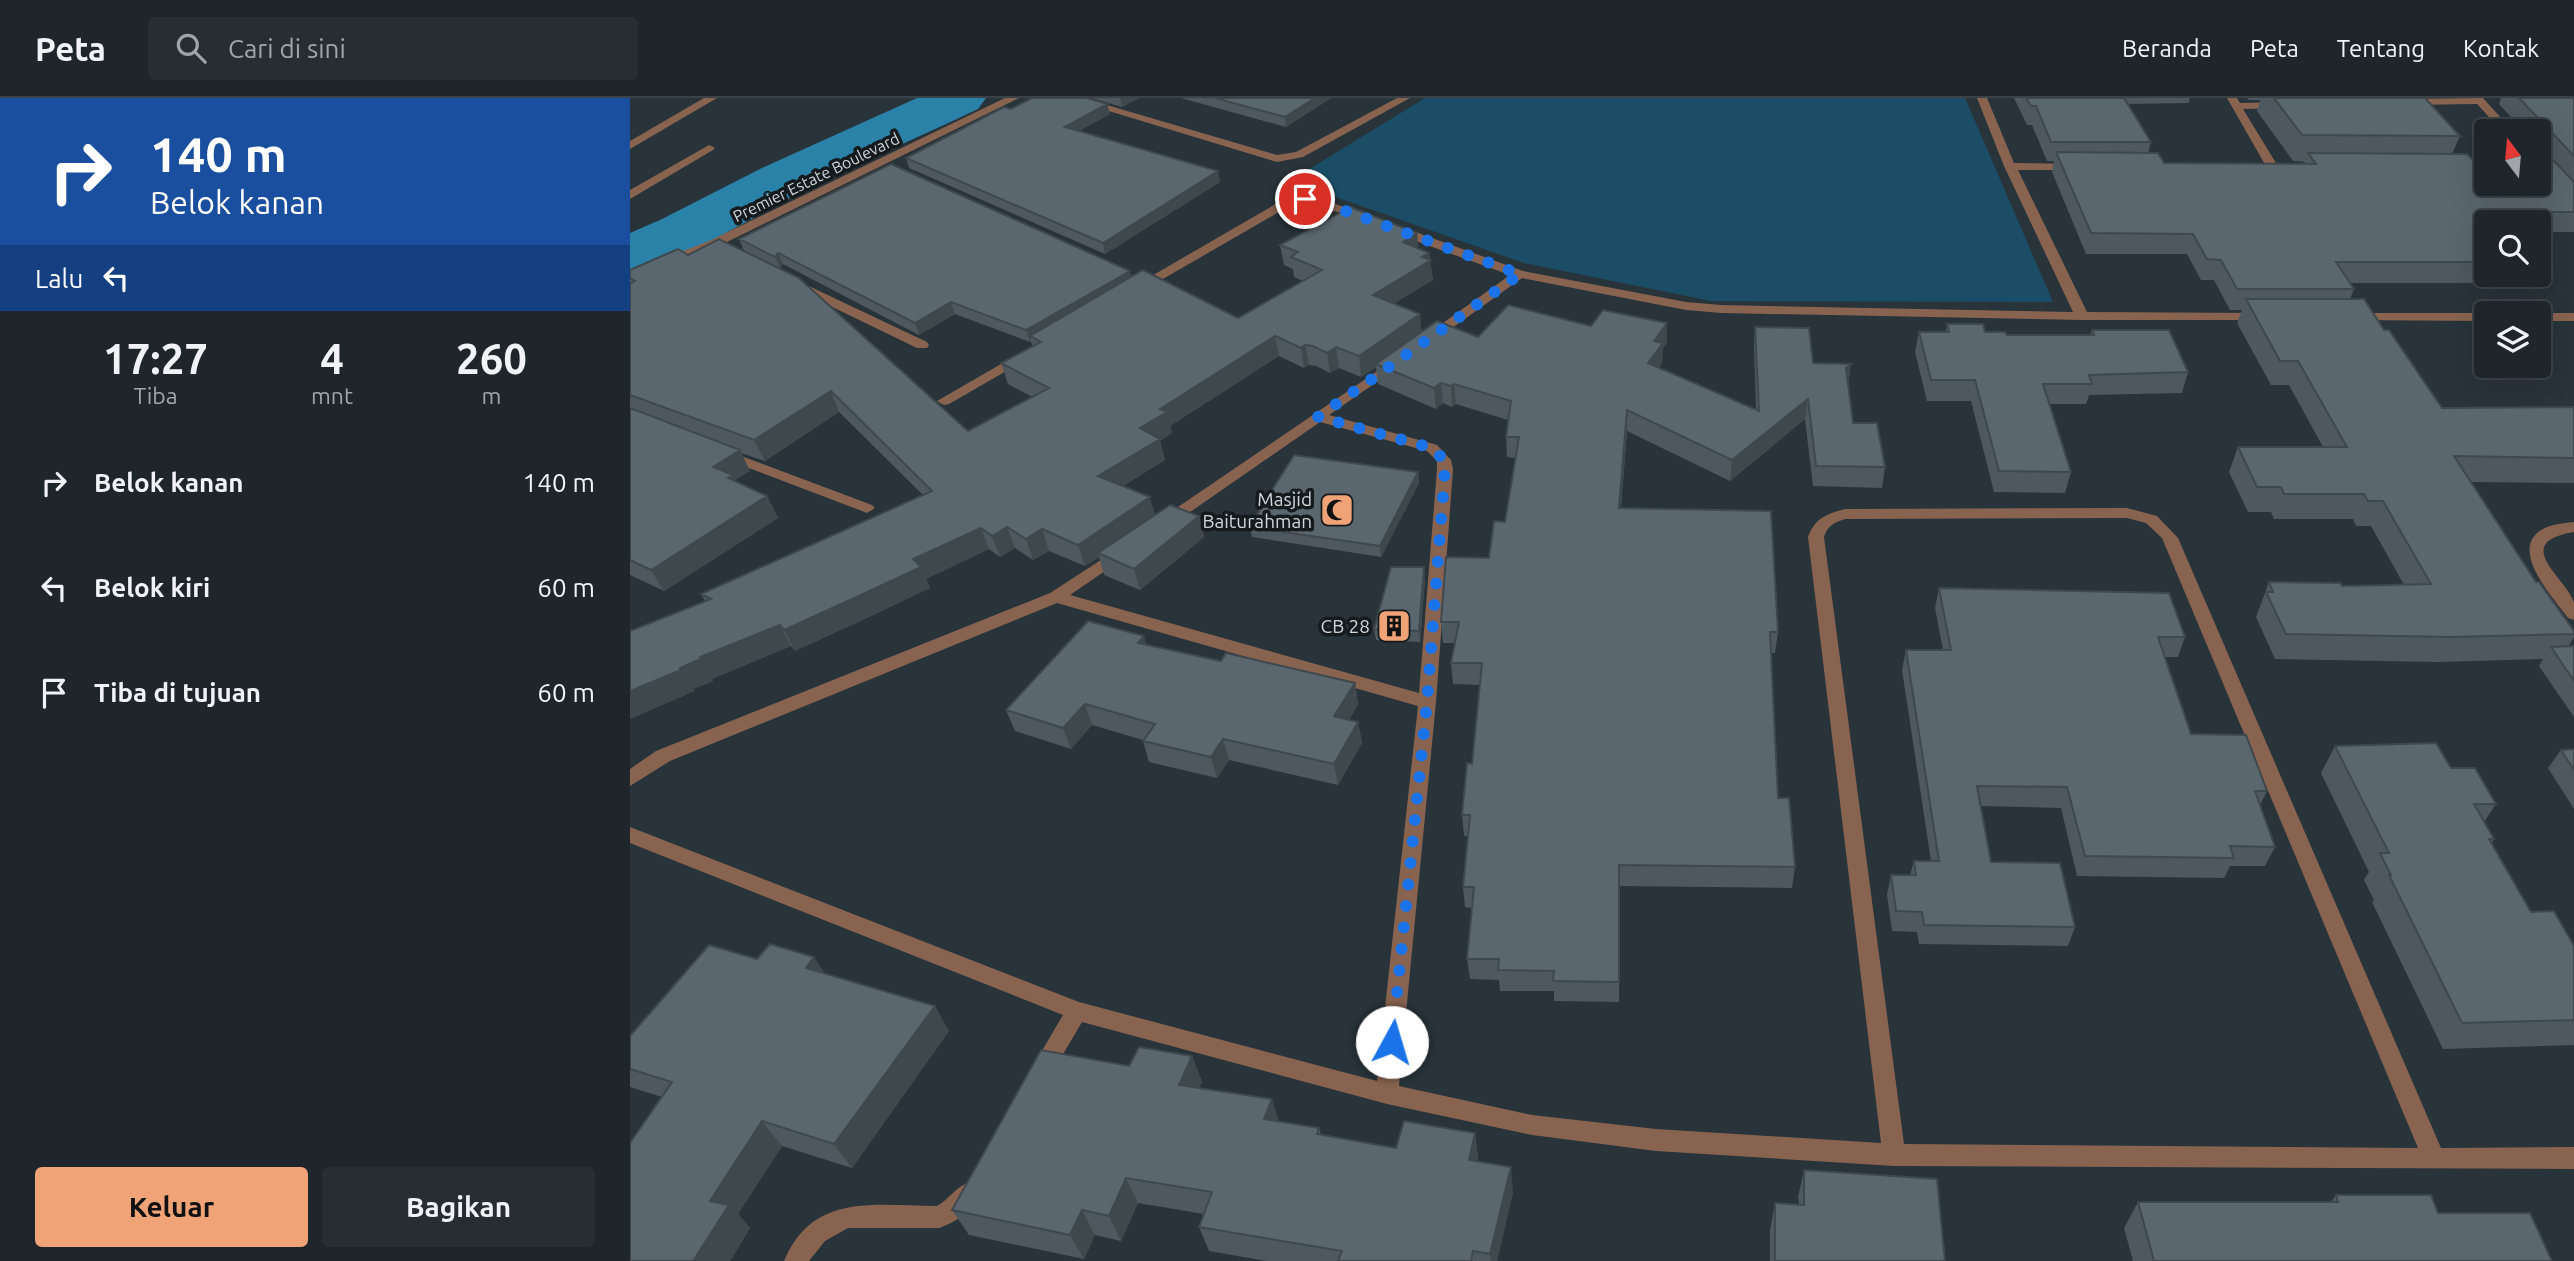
<!DOCTYPE html>
<html lang="id">
<style>
:root{--surface:#1e262c;--page:#262e34;--text:#f1f3f6;--muted:#a1a5a9;--line:#3c4348;--accent:#efa377}
body{margin:0;font-family:Ubuntu,sans-serif;background:var(--page);color:var(--text);height:100vh;display:flex;flex-direction:column;font-size:26px;white-space:nowrap}
*{box-sizing:border-box;margin:0}
p{font-size:23px;color:var(--muted)}
.icon{flex:none;width:38px;height:38px;fill:none;stroke:currentColor;stroke-width:2;stroke-linecap:round;stroke-linejoin:round}
.map{position:relative;flex:1;overflow:hidden}
.sheet{display:flex;flex-direction:column;background:var(--surface);width:630px}
.sheet>*{flex:none}
.top-card{background:#1a4fa0;color:#fff;overflow:hidden}
.needle{width:46px;rotate:344deg}
.fabs{position:absolute;left:1844px;top:21px;display:grid;gap:14px}
.fabs a{display:grid;place-items:center;width:77px;height:77px;border-radius:7px;background:var(--surface);box-shadow:0 7px 28px #0002,0 0 0 2px var(--line);font-size:35px}
.pin{position:absolute;display:grid;place-items:center;width:60px;height:60px;color:#fff;margin:-30px;border:4px solid #fff;border-radius:50%;box-shadow:0 2px 7px #0007}
.me{position:absolute;width:77px;margin:-38px;rotate:6deg;stroke-linejoin:round;filter:drop-shadow(0 0 5px #0008)}
.turn{display:flex;align-items:center;gap:24px;height:147px;padding:0 35px;font-size:32px}
.turn .icon{width:91px;height:91px;stroke-width:2.5}
.turn b{display:block;font-size:49px;line-height:60px}
.then{display:flex;align-items:center;height:66px;padding:0 35px;background:#0003;gap:14px;font-size:26px}
.eta{display:flex;justify-content:space-evenly;align-items:center;height:119px;text-align:center}
.eta b{font-size:42px;font-weight:700;line-height:49px}
.button{display:flex;gap:14px;margin-top:auto;padding:14px 35px}
.button a{flex:1;height:80px;border-radius:7px;background:var(--accent);color:#111;font-size:28px;font-weight:700;line-height:80px;text-align:center}
.button a+a{background:var(--page);color:var(--text)}
ul{padding:0;list-style:none}
li{display:flex;align-items:center;gap:21px;height:105px;padding:0 35px}
li div{flex:1}
li b{display:block;font-size:26px}
li em{font-style:normal}
header{display:flex;align-items:center;gap:42px;box-sizing:border-box;height:98px;padding:0 35px;background:var(--surface);border-bottom:2px solid var(--line)}
header strong{font-size:33px}
nav{display:flex;gap:38px;margin-inline-start:auto;font-size:24px}
.search{width:490px;height:63px;background:var(--page);display:flex;align-items:center;gap:18px;box-sizing:border-box;padding:0 24px;border-radius:7px;color:var(--muted);font-size:26px}
main{display:flex;flex:1;min-height:0}
.map>svg:first-child{display:block}
.green{fill:#1b4e66}
.lines{fill:none;stroke-linecap:round;stroke-linejoin:round}
.river{fill:#2b82a9;fill-rule:evenodd}
.minor{fill:#886450;fill-rule:evenodd}
.wall{fill:#4d595f}
.shaded-wall{fill:#3f484d}
.building{fill:#5a676e;stroke:#3f484d;stroke-width:2}
.route{stroke:#1a73e8;stroke-width:12;stroke-dasharray:0 21.6}
.labels{text-anchor:middle;dominant-baseline:central;stroke-width:7;stroke-linejoin:round;paint-order:stroke}
.far-street-label{font-size:16px;fill:#cfd6da;stroke:#151a1d}
.poi-label{font-size:19px;fill:#cfd6da;stroke:#151a1d;text-anchor:end}
</style>
<header>
<strong>Peta</strong>
<div class="search"><svg class="icon" aria-label="search" viewBox="0 0 24 24"><circle cx="10" cy="10" r="6"/><path d="M15 15l6 6"/></svg>Cari di sini</div>
<nav><a>Beranda</a><a>Peta</a><a>Tentang</a><a>Kontak</a></nav>
</header>
<main>
<section class="sheet">
<div class="top-card">
<div class="turn"><svg class="icon" aria-label="right" viewBox="0 0 24 24"><path d="M7 20v-9h11M14 6l5 5-5 5"/></svg><div><b>140 m</b>Belok kanan</div></div>
<div class="then">Lalu<svg class="icon" aria-label="left" viewBox="0 0 24 24"><path d="M17 20v-9H6M10 6l-5 5 5 5"/></svg></div>
</div>
<div class="eta">
<div><b>17:27</b><p>Tiba</p></div>
<div><b>4</b><p>mnt</p></div>
<div><b>260</b><p>m</p></div>
</div>
<ul>
<li><svg class="icon" aria-label="right" viewBox="0 0 24 24"><path d="M7 20v-9h11M14 6l5 5-5 5"/></svg><div><b>Belok kanan</b></div><em>140 m</em></li>
<li><svg class="icon" aria-label="left" viewBox="0 0 24 24"><path d="M17 20v-9H6M10 6l-5 5 5 5"/></svg><div><b>Belok kiri</b></div><em>60 m</em></li>
<li><svg class="icon" aria-label="arrive" viewBox="0 0 24 24"><path d="M6 21V4h12l-3 4 3 4H6"/></svg><div><b>Tiba di tujuan</b></div><em>60 m</em></li>
</ul>
<div class="button"><a>Keluar</a><a>Bagikan</a></div>
</section>
<div class="map">
<svg width="1944" height="1163" viewBox="0 0 1944 1163">
<rect width="100%" height="100%" fill="#28333a"/>
<!-- green -->
<path class="green" d="M795 0H1335L1423 204 1081 203 894 165 660 83Z"/>
<g class="lines">
<!-- river -->
<path class="river" d="M287 0H356L348 11C289 39 228 65 169 95 114 124 61 159 0 174V135L30 122 132 70Z"/>
<!-- minor -->
<path class="minor" d="M74 0H87L0 51V43Z
M375 0H389L87 149 0 183V174L79 143Z
M436 0H453L647 57 666 54 767 0H780L673 59 647 64Z
M1347 0H1357L1384 65 1447 66 1453 69 1447 72H1388L1457 214 1633 215 1638 216V222H1452L1091 215 1056 212 892 180 804 243H794L792 240 880 177 761 134V128H769L893 173 1056 204 1091 207 1443 214 1374 68Z
M1597 0H1607L1610 5 1650 4 1655 7 1650 10 1613 11 1649 70 1647 72 1637 70Z
M1853 0 1883 33H1872L1847 6 1776 7 1771 4 1776 1Z
M79 47 85 50 83 52 0 101V92Z
M685 98 742 120 736 124 684 106H663L512 193H502L501 190 656 100Z
M166 182 297 244 299 247 297 250H287L161 189V183Z
M1724 215H1858L1857 223 1719 222V216Z
M1909 215H1944V223H1909Z
M392 254 399 258 397 261 319 306 314 307 307 303Z
M765 261 770 262V268L699 317 807 347 821 362 823 371 806 604 769 988 902 1017 1026 1031 1251 1045 1178 439C1185 420 1197 416 1215 411L1497 410 1527 418 1548 440 1811 1050 1944 1049V1071L1264 1068 1026 1053 902 1037 757 1006 452 924 419 980 411 983 403 980 400 973 433 917 0 745V729L449 904 747 983 788 608 427 505 40 663 0 688V671L26 653 420 495 491 449 499 454 497 458 440 497 789 595 807 371V363L797 353 690 324 540 428H528L526 424ZM1497 420 1516 425 1532 440 1788 1050 1274 1046 1194 439C1197 428 1205 424 1215 421Z
M95 352 242 407 245 410 237 415 232 413 90 359 88 356Z
M1944 424V434C1879 445 1937 480 1944 505 1944 510 1944 517 1944 522L1938 520C1922 498 1874 447 1917 429 1925 426 1935 425 1944 424Z
M337 1085 345 1088 349 1096C340 1115 328 1123 309 1130H218L195 1143 179 1163H154C183 1094 245 1108 307 1108 319 1101 325 1090 337 1085Z"/>
</g>
<!-- wall -->
<path class="wall" d="M462 0H509L492 9Z
M551 0H701L656 29Z
M1384 0H1560L1559 5 1498 6 1521 44 1518 55 1534 65 1675 66V64L1663 63 1627 13 1630 2H1619L1617 0H1795L1830 38 1822 56 1843 62 1921 63 1909 50V33H1894L1869 6 1871 0H1944V134H1909V124H1857V177H1885L1881 185H1720L1724 191 1720 201 1754 232 1812 310 1944 309V385L1841 384 1906 484 1944 533V539L1938 549 1944 548V619L1909 568 1913 561 1807 564 1645 561 1626 519 1639 484 1712 488 1774 487 1741 428H1726L1723 421H1644L1641 414H1618L1599 374 1608 349H1693L1659 287H1641L1607 225 1612 212H1600L1584 182H1571L1557 156H1456L1422 74 1424 63H1417L1402 27H1397Z
M477 6 480 16 449 33 588 73 590 84 475 156 279 70 276 60 381 11Z
M109 141 501 179 608 220 673 183 664 179 663 171 654 167 650 147 788 150 799 155 803 182 764 205 792 234 848 239 961 228 1037 245 1033 250 1032 265 1029 270 1126 312 1124 249 1125 229 1183 265 1221 266 1218 286 1223 325 1255 369 1252 390 1183 388 1175 321 1100 383 997 333 991 410 1148 534 1145 555H1141L1148 700 1165 769 1162 790 989 788V904L924 903V893H870L869 882 840 881 837 861 842 810 835 809 833 789 838 738H834L832 717 842 666 850 587 823 586 821 565 825 545H813L811 524 859 460 875 424 886 360 877 359 876 339 878 322 826 306 822 309 813 305 806 311 748 286 746 269 731 279 709 270 700 275 686 268 679 267 674 270 649 258 540 328 542 335 530 343 535 362 493 388 525 417 569 418 574 439 510 492 474 477 469 459 455 468 419 453 403 462 385 450 370 459 359 451 296 481 300 490 241 518 165 553 161 548 82 581 83 583 63 591 64 593 0 621 75 503 71 496 293 397 209 314 135 363 111 355 120 373 105 382 106 384 137 398 148 420 34 493 0 477V172L338 333 402 299 378 286 371 265 403 248 401 244H400L325 216 289 237 153 166 150 170 114 153Z
M1317 226 1377 237H1460L1462 232 1558 274 1552 295 1459 297 1456 306H1419L1441 374 1435 395 1364 394 1341 303H1297L1285 254 1289 234H1316Z
M788 374 789 385 751 459 622 439 619 429Z
M795 480 790 544 746 542 744 531Z
M1309 490 1555 539 1548 559H1535L1561 636 1637 693 1630 707 1645 749 1635 768H1600L1594 780 1447 778 1431 710 1351 708 1361 764 1445 829 1438 848 1289 846 1287 834 1262 833 1257 797 1261 777H1280L1284 763H1301L1272 572 1276 552H1313L1305 510Z
M516 547 591 563 725 585 728 606 719 622 728 624 732 645 708 687 599 662 587 680 519 664 513 643V642L462 627 441 651 385 633 376 612Z
M1705 648 1821 670 1866 706 1854 724 1864 741 1861 746 1901 814 1944 848V947L1813 951 1742 804 1744 802 1734 782 1739 774 1691 675Z
M1944 651V711L1918 670 1931 652Z
M127 861 195 876 319 933 222 1070 152 1048 108 1116 120 1130 100 1163 32 999 0 989V938Z
M562 958 572 984 569 990 649 1024 689 1030 691 1037 766 1050 845 1035 848 1060 847 1064 883 1094 867 1163H637L579 1153 569 1129 574 1116 508 1105 491 1143 465 1137 454 1161 339 1137 322 1112 499 968Z
M1174 1072 1315 1163H1140V1132L1145 1105 1169 1106 1168 1099Z
M1706 1097 1808 1115 1922 1163H1503L1494 1130 1508 1104H1701Z"/>
<!-- shaded-wall -->
<path class="shaded-wall" d="M490 0H509L492 9Z
M685 0H701L656 29 655 19Z
M477 6 480 16 437 39 435 29Z
M588 73 590 84 475 156 473 145Z
M787 135 789 155 773 144Z
M148 155 153 166 150 170 145 159Z
M799 155 803 182 745 217 743 197 792 159Z
M500 173 503 185 400 238 401 244H400L396 232Z
M321 204 325 216 289 237 285 225Z
M790 216 792 236 746 266V269L731 279 729 258Z
M1037 225V245L1033 250 1032 265 1018 285V265L1024 243Z
M645 238 649 258 540 328 542 335 530 343 535 362 474 399 468 378 510 330 530 311Z
M675 247 679 267 674 270 671 250Z
M706 249 709 270 700 275 697 255Z
M1221 266 1218 286 1216 270Z
M811 285 813 305 806 311 804 290Z
M824 286 826 306 822 309 821 288Z
M201 293 209 314 135 363 124 342Z
M1178 301 1175 321 1100 383 1102 362Z
M997 312V333L989 431V410Z
M110 352 120 373 105 382 114 399 83 369Z
M788 374 789 385 751 459 750 448Z
M137 398 148 420 34 493 21 472Z
M520 399 526 420 468 455 469 459 455 468 448 447Z
M569 418 574 439 510 492 504 471Z
M377 429 385 450 370 459 362 438Z
M351 430 359 451 296 481 300 490 165 553 154 532 283 461Z
M412 431 419 453 403 462 396 441Z
M794 469 795 480 790 544 789 533Z
M150 527 161 548 82 581 70 559Z
M514 538 520 560 508 545Z
M71 561 83 583 63 591 64 593 0 621V593L50 570Z
M725 585 728 606 708 639 704 618Z
M455 606 462 627 441 651 433 630Z
M728 624 732 645 708 687 704 666Z
M593 641 599 662 587 680 581 659Z
M184 859 201 885 176 870Z
M305 908 319 933 222 1070 204 1046Z
M562 958 572 984 559 1013 549 987Z
M642 1001 650 1027 634 1021Z
M132 1023 152 1048 108 1116 120 1130 100 1163H63L80 1103Z
M845 1035 848 1060 842 1087 839 1062Z
M881 1069 883 1094 867 1163H861L860 1156Z
M496 1080 508 1105 491 1143 479 1118Z
M452 1112 465 1137 454 1161 440 1137Z"/>
<!-- building -->
<path class="building" d="M402 0H457L477 6 435 29 588 73 473 145 276 60 374 9 381 11Z
M585 0H685L655 19Z
M1396 0H1494L1521 44H1421L1406 8H1401Z
M1644 0H1795L1830 38 1672 37Z
M1889 0H1944V58Z
M1426 54 1528 55 1534 65 1686 66 1678 55 1837 56 1843 62H1857V86H1909V63H1924L1944 84V114H1848L1857 124V164H1706L1724 191H1607L1591 162 1577 161 1563 136 1461 135Z
M261 66 500 173 396 232 321 204 285 225 148 155 145 159 109 141Z
M720 109 787 135 773 144 799 155 792 159 801 162 743 197 790 216 729 258 706 249 697 255 683 248 675 247 671 250 645 238 530 311 537 314 510 330 530 341 468 378 520 399 448 447 412 431 396 441 377 429 362 438 351 430 283 461 291 469 231 497 154 532 150 527 70 559 71 561 50 570 51 572 0 593V533L81 501 71 496 302 393 201 293 124 342 0 297V186L5 183 0 180V172L48 151 58 157 89 141 169 180 338 333 419 290 371 265 411 244 400 238 513 172 608 220 692 172 661 159 668 154 650 147Z
M1616 201H1734L1754 232H1759L1812 310 1944 309V360L1824 358 1906 484H1909L1944 533V536L1821 539 1656 536 1636 494H1643L1639 484 1710 485 1712 488 1801 486 1753 403H1738L1734 396H1654L1651 389H1627L1608 349H1717L1668 263H1650Z
M878 207 961 228 973 212 1037 225 1024 243 1033 245 1018 265 1129 313 1125 229 1179 230 1183 265 1221 266 1216 270 1223 325H1247L1255 369 1186 368 1178 301 1102 362 997 312 989 410 1141 413 1148 534H1140L1148 700H1159L1165 769 989 767V884L923 883 924 873 868 872 869 861H837L844 789H833L840 717H832L837 665 842 666 852 565H821L829 524H811L816 459 859 460 864 423 875 424 889 339H876L881 303 824 286 821 288 811 285 804 290 746 266 807 223 848 239Z
M1317 226H1353L1355 234H1375L1377 237H1464L1462 232H1539L1558 274 1459 277 1462 286H1413L1441 374 1369 373 1345 282H1301L1289 234H1319Z
M0 310 110 352 83 369 103 377 98 380 137 398 21 472 0 462Z
M664 357 788 374 750 448 619 429Z
M540 407 569 418 504 471 468 455Z
M761 469H794L789 533 744 531Z
M1309 490 1539 495 1555 539H1528L1561 636 1616 637 1637 693H1625L1645 749 1600 748 1604 760 1455 758 1437 689 1347 688 1361 764 1430 765 1445 829 1294 827 1292 814 1266 813 1261 777H1286L1284 763H1309L1276 552H1321Z
M458 523 514 538 508 545 591 563 596 555 725 585 704 618 728 624 704 666 593 641 581 659 513 643 525 626 455 606 433 630 376 612Z
M1944 548V583L1921 549Z
M1806 645 1821 670H1845L1866 706H1844L1864 741H1859L1901 814 1924 813 1944 848V922L1832 925 1759 777H1761L1750 755H1759L1705 648Z
M1944 651V672L1931 652Z
M140 846 184 859 176 870 305 908 204 1046 132 1023 80 1103 99 1107 63 1163H0V1045L42 984 0 971V938L79 847 127 861Z
M509 949 562 958 549 987 642 1001 634 1021 689 1030 687 1036 766 1050 774 1023 845 1035 839 1062 881 1069 860 1156 843 1153 841 1163H708L712 1153 569 1129 582 1094 496 1080 479 1118 452 1112 440 1137 322 1112 411 952 499 968Z
M1174 1072 1307 1081 1315 1163H1145V1105L1174 1107Z
M1706 1097H1801L1808 1115H1900L1922 1163H1524L1508 1104H1708Z"/>
<g class="lines">
<!-- route -->
<path class="route" d="M675 101 685 102 890 176 688 319 802 350 814 362 815 371 797 604 762 944"/>
</g>
<!-- icons -->
<defs>
<symbol id="mosque-square" viewBox="-11 -11 22 22"><rect x="-9" y="-9" width="18" height="18" rx="4" fill="#efa377" stroke="#151a1d"/><path d="M3.5-4.9A6 6 0 1 0 3.5 4.9A5 5 0 1 1 3.5-4.9Z" fill="#111"/></symbol>
<symbol id="building-square" viewBox="-11 -11 22 22"><rect x="-9" y="-9" width="18" height="18" rx="4" fill="#efa377" stroke="#151a1d"/><path d="M-4-6H4V6H1V3H-1V6H-4ZM-2.5-4.3h1.7v1.8h-1.7ZM.8-4.3h1.7v1.8H.8ZM-2.5-1h1.7V.8h-1.7ZM.8-1h1.7V.8H.8Z" fill="#111"/></symbol>
</defs>
<g fill-rule="evenodd">
<use href="#mosque-square" x="688" y="393" width="38" height="38"/>
<use href="#building-square" x="745" y="509" width="38" height="38"/>
</g>
<g class="labels">
<!-- far-street labels -->
<g class="far-street-label">
<text transform="translate(186 79) rotate(-26)">Premier Estate Boulevard</text>
</g>
<!-- poi labels -->
<g class="poi-label">
<text x="682" y="401">Masjid<tspan x="682" dy="22">Baiturahman</tspan></text>
<text x="740" y="528">CB 28</text>
</g>
</g>
</svg>
<div class="fabs">
<a><svg class="needle" viewBox="-14 -14 28 28"><path d="M0-13l5 13h-10z" fill="#e53935"/><path d="M0 13l5-13h-10z" fill="#a1a5a9"/></svg></a>
<a><svg class="icon" aria-label="search" viewBox="0 0 24 24"><circle cx="10" cy="10" r="6"/><path d="M15 15l6 6"/></svg></a>
<a><svg class="icon" aria-label="layers" viewBox="0 0 24 24"><path d="M12 4l9 5-9 5-9-5zM3 14l9 5 9-5"/></svg></a>
</div>
<div class="pin" style="left:675px;top:101px;background:#d93025"><svg class="icon" aria-label="arrive" viewBox="0 0 24 24"><path d="M6 21V4h12l-3 4 3 4H6"/></svg></div>
<svg class="me" style="left:762px;top:944px" viewBox="-20 -20 40 40"><circle r="19" fill="#fff"/><path d="M0-13L10 11 0 6-10 11z" fill="#1a73e8"/></svg>
</div>
</main>
